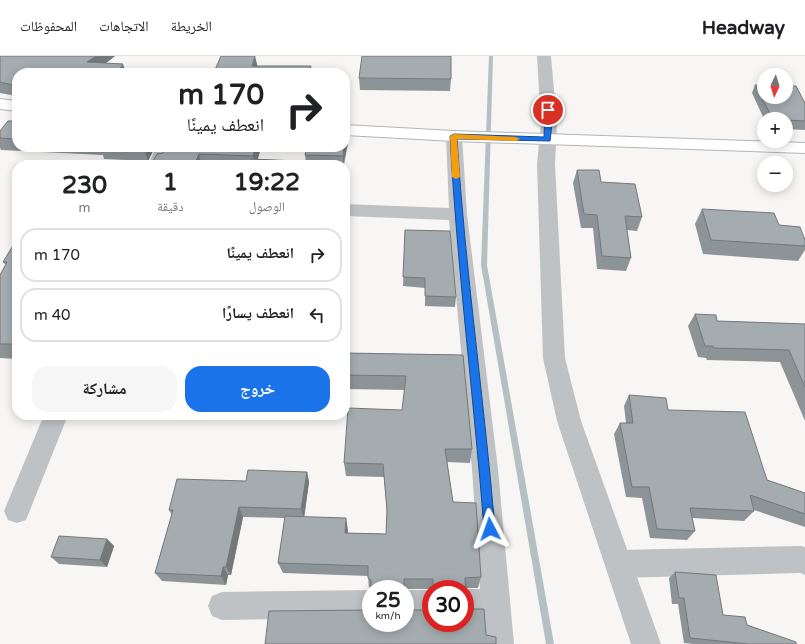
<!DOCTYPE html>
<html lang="ar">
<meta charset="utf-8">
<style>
:root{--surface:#fff;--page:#f6f6f6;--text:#202124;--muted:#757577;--line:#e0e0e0;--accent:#1a73e8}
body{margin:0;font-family:"Varela Round","Noto Naskh Arabic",sans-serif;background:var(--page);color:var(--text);direction:rtl;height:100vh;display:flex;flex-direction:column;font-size:15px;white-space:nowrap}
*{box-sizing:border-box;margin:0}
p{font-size:13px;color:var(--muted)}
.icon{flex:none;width:22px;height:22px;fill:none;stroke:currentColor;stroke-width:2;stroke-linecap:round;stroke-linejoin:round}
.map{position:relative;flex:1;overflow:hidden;direction:ltr}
.side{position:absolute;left:12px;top:104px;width:338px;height:260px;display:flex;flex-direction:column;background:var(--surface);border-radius:16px;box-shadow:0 2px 10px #0003;direction:rtl}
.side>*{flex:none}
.hud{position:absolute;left:12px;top:12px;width:338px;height:84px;border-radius:16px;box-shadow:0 2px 10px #0003;direction:rtl;background:#fff;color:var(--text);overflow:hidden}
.needle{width:26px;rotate:184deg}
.controls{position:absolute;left:757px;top:12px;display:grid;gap:8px}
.controls a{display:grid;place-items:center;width:36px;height:36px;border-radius:50%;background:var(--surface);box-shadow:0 2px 10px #0003;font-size:20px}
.speed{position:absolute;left:362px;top:524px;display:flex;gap:8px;font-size:20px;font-weight:700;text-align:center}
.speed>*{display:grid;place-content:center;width:52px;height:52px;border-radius:50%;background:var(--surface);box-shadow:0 2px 10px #0003;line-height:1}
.speed small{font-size:10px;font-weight:400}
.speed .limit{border:6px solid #d22;background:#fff;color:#111}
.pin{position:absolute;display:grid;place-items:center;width:34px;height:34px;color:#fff;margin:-17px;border:2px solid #fff;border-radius:50%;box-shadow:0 1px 4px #0007}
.me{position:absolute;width:44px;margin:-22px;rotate:356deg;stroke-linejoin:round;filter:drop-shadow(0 0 3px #0008)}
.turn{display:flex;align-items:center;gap:14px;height:84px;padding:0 20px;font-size:18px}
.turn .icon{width:52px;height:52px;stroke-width:2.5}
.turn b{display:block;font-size:28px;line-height:34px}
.eta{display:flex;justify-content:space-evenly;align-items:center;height:68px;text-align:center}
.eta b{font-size:24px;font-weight:700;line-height:28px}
.button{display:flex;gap:8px;margin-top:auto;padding:8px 20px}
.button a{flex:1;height:46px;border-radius:16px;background:var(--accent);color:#fff;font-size:16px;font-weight:700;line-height:46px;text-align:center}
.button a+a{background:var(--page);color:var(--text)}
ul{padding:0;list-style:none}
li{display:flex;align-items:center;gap:12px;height:54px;margin:0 8px 6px;padding:0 12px;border:2px solid var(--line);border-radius:16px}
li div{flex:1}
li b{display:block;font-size:15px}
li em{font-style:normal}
header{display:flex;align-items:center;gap:24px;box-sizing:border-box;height:56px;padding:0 20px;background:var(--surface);border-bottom:1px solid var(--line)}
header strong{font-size:19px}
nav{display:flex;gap:22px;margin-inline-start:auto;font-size:14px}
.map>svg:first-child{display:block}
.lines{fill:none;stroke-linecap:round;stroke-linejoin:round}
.stream{fill:#b4c0c3;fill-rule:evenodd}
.secondary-casing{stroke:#b1b6ba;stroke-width:2}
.minor{fill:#bec2c5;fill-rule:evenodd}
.tertiary{fill:#bec2c5;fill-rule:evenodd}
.secondary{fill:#fff;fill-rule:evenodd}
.wall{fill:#8d9497}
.shaded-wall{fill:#73787b}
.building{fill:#a4acb0;stroke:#73787b}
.route{fill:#1a73e8;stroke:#114b97}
.slow{fill:#f59e0b}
</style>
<header>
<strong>Headway</strong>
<nav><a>الخريطة</a><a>الاتجاهات</a><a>المحفوظات</a></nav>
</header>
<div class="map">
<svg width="805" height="588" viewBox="0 0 805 588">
<rect width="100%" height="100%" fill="#f7f6f4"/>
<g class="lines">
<!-- stream -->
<path class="stream" d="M489 0H493L487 209 554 588H546L481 209Z"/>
<defs>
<path id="secondary" d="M0 43 17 45V55L0 53Z
M345 69 454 75 805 87V97L454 85 345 79Z"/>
</defs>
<!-- secondary casing -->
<use href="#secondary" class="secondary-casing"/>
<!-- minor -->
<path class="minor" d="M454 75 460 77 462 80 467 158 498 413 514 588H484L482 561H465L464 533H480L472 413 449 164 345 160V148L449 152 446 80 448 77Z
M156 91H172L166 109H148Z
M44 359H68L26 464 17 467 8 464 4 455Z
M801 490 805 491V519L800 517 619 522 609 518 605 508 609 498 619 494Z
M371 534V562L222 564 212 560 208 550 212 540 222 536Z
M405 534H431V562H405Z"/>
<!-- tertiary -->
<path class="tertiary" d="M537 0H551L557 68 555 108 565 302 581 365 661 588H631L557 365 543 302 537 108 541 68Z"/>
<!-- secondary -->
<use href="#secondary" class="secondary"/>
</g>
<!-- wall -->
<path class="wall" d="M0 0H115L106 7 17 17V40L0 37Z
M359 22 451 23 450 35 360 34Z
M755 29 805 47V74L786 73V63H764L752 37Z
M17 64V91H155L148 105 104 103 103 99 1 94 0 92V75Z
M348 87 344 109H306L305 99Z
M165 91H261L258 103 297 105 298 109H151L163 97Z
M577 114 601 126 642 161 637 175 627 174 631 202 626 215 597 213 593 172H581L573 127Z
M702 153 805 184V194L798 205 703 198 695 168Z
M405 174 456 241 455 251 425 250V232L403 230Z
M17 183V303L0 302V219L6 209 3 206Z
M695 258 717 265 805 268V365L780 306 707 304 706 302 698 301 688 270Z
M345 297 463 299 472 393 470 407 447 406 453 446 481 521 478 532H465L466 552 486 579 496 588 431 567 465 533H369L368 520 283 517 278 507 285 462 243 461 231 519H228L226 529 162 525 155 517 172 459 169 454 246 425 307 416 309 426 304 461 348 474V477L386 478 387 458 384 421 346 420 344 407 402 354 405 334 345 333Z
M629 339 668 354 767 424 805 437V471L754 454V455L744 465 692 462 695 475 687 484 650 482 642 442 626 441 614 378 620 367H626L624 350Z
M107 483 114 490 107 511 59 508 51 501Z
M675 516 723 559 747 569 796 588H693L684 587 678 548H672L669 522Z"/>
<!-- shaded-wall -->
<path class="shaded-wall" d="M96 0H115L93 17 87 6Z
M255 0 258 12 252 10Z
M123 8 126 17H117Z
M347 77 348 87 343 109V100L344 91H345Z
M145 91H155L148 105 144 92Z
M255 91H261L256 109H255L253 100Z
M199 98 202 109H194Z
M307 416 309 426 304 463 301 453Z
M239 451 243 461 231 519 226 511Z
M346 462 348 474 347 488 345 477Z
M107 483 114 490 107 511 100 504Z
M223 511 228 519 226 529 221 520Z"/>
<!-- building -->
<path class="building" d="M0 0H96L87 6 123 8 117 17H17V30L0 26Z
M221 0H255L252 10H311L309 17H187L188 15 214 16Z
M362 0H451V23L359 22Z
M755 29H764V41H786V30H796L805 47V65L786 64V63H773Z
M17 64V83L0 82V75L8 65H16Z
M345 77H347L345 87Z
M99 91H145L144 92Z
M165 91H255L253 100 199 98 194 109H151L157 98 163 97Z
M307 91H344L343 100 305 99Z
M251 103 297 105 296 109H249Z
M577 114H599L601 126 635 128 642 161 625 160 631 202 602 200 597 159 584 158Z
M702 153 774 157 779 169 800 171 805 184V190L711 184Z
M405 174 450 175 456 241 425 240V222L403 221Z
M17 183V288H0V219L7 206H3Z
M695 258 716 259 717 265 805 268V331L789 294 714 292 713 290H705Z
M345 297 463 299 472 393H445L453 446 476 447 481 521 465 522 466 552 467 553H484L486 579 496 581V588H265L269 555 371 554V547V567H405V554H431V567H465V533H433V523H404V533H371V524L368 522V510L278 507 285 460 346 462 345 477 386 478 387 454 383 408 344 407 348 352 402 354 406 320 345 319Z
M629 339 666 342 668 354 745 356 767 424 805 437V458L750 439 754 455 690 452 695 475 657 473 649 431H632L620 367H633Z
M248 414 307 416 301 453 239 451 226 511H223L221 520 155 517 173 454H169L177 423 246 425Z
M59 480 107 483 100 504 51 501Z
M675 516 716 519 723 559 745 561 747 569 796 586V588H749L690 582 684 542H679Z"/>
<!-- route -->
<path class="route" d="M548 52 551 54 552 68 550 85 457 83C465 213 484 342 495 473L494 476 490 478 486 476 484 473C474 342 457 212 450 80L454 78 544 81 545 54Z"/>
<!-- slow -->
<path class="slow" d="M454 78 516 81 520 83 516 85 457 83 460 121 456 123 452 121 450 80Z"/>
</svg>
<div class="controls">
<a><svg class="needle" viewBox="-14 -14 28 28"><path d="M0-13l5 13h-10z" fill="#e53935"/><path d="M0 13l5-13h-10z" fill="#757577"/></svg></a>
<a>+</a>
<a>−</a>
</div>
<div class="speed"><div>25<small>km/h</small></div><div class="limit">30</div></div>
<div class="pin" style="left:548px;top:54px;background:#d93025"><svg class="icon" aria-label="arrive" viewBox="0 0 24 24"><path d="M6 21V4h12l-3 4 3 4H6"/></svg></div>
<svg class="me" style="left:490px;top:473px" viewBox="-20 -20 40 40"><path d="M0-17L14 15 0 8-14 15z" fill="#1a73e8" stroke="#fff" stroke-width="4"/></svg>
<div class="hud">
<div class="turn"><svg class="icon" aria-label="right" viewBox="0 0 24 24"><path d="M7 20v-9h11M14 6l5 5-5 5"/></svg><div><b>170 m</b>انعطف يمينًا</div></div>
</div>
<section class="side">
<div class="eta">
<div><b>19:22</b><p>الوصول</p></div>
<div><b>1</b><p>دقيقة</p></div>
<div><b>230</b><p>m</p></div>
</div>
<ul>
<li><svg class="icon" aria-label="right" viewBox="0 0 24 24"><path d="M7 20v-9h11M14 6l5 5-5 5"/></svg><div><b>انعطف يمينًا</b></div><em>170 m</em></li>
<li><svg class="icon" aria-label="left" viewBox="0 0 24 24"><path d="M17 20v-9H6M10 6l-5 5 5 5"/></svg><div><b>انعطف يسارًا</b></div><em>40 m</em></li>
</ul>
<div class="button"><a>خروج</a><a>مشاركة</a></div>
</section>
</div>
